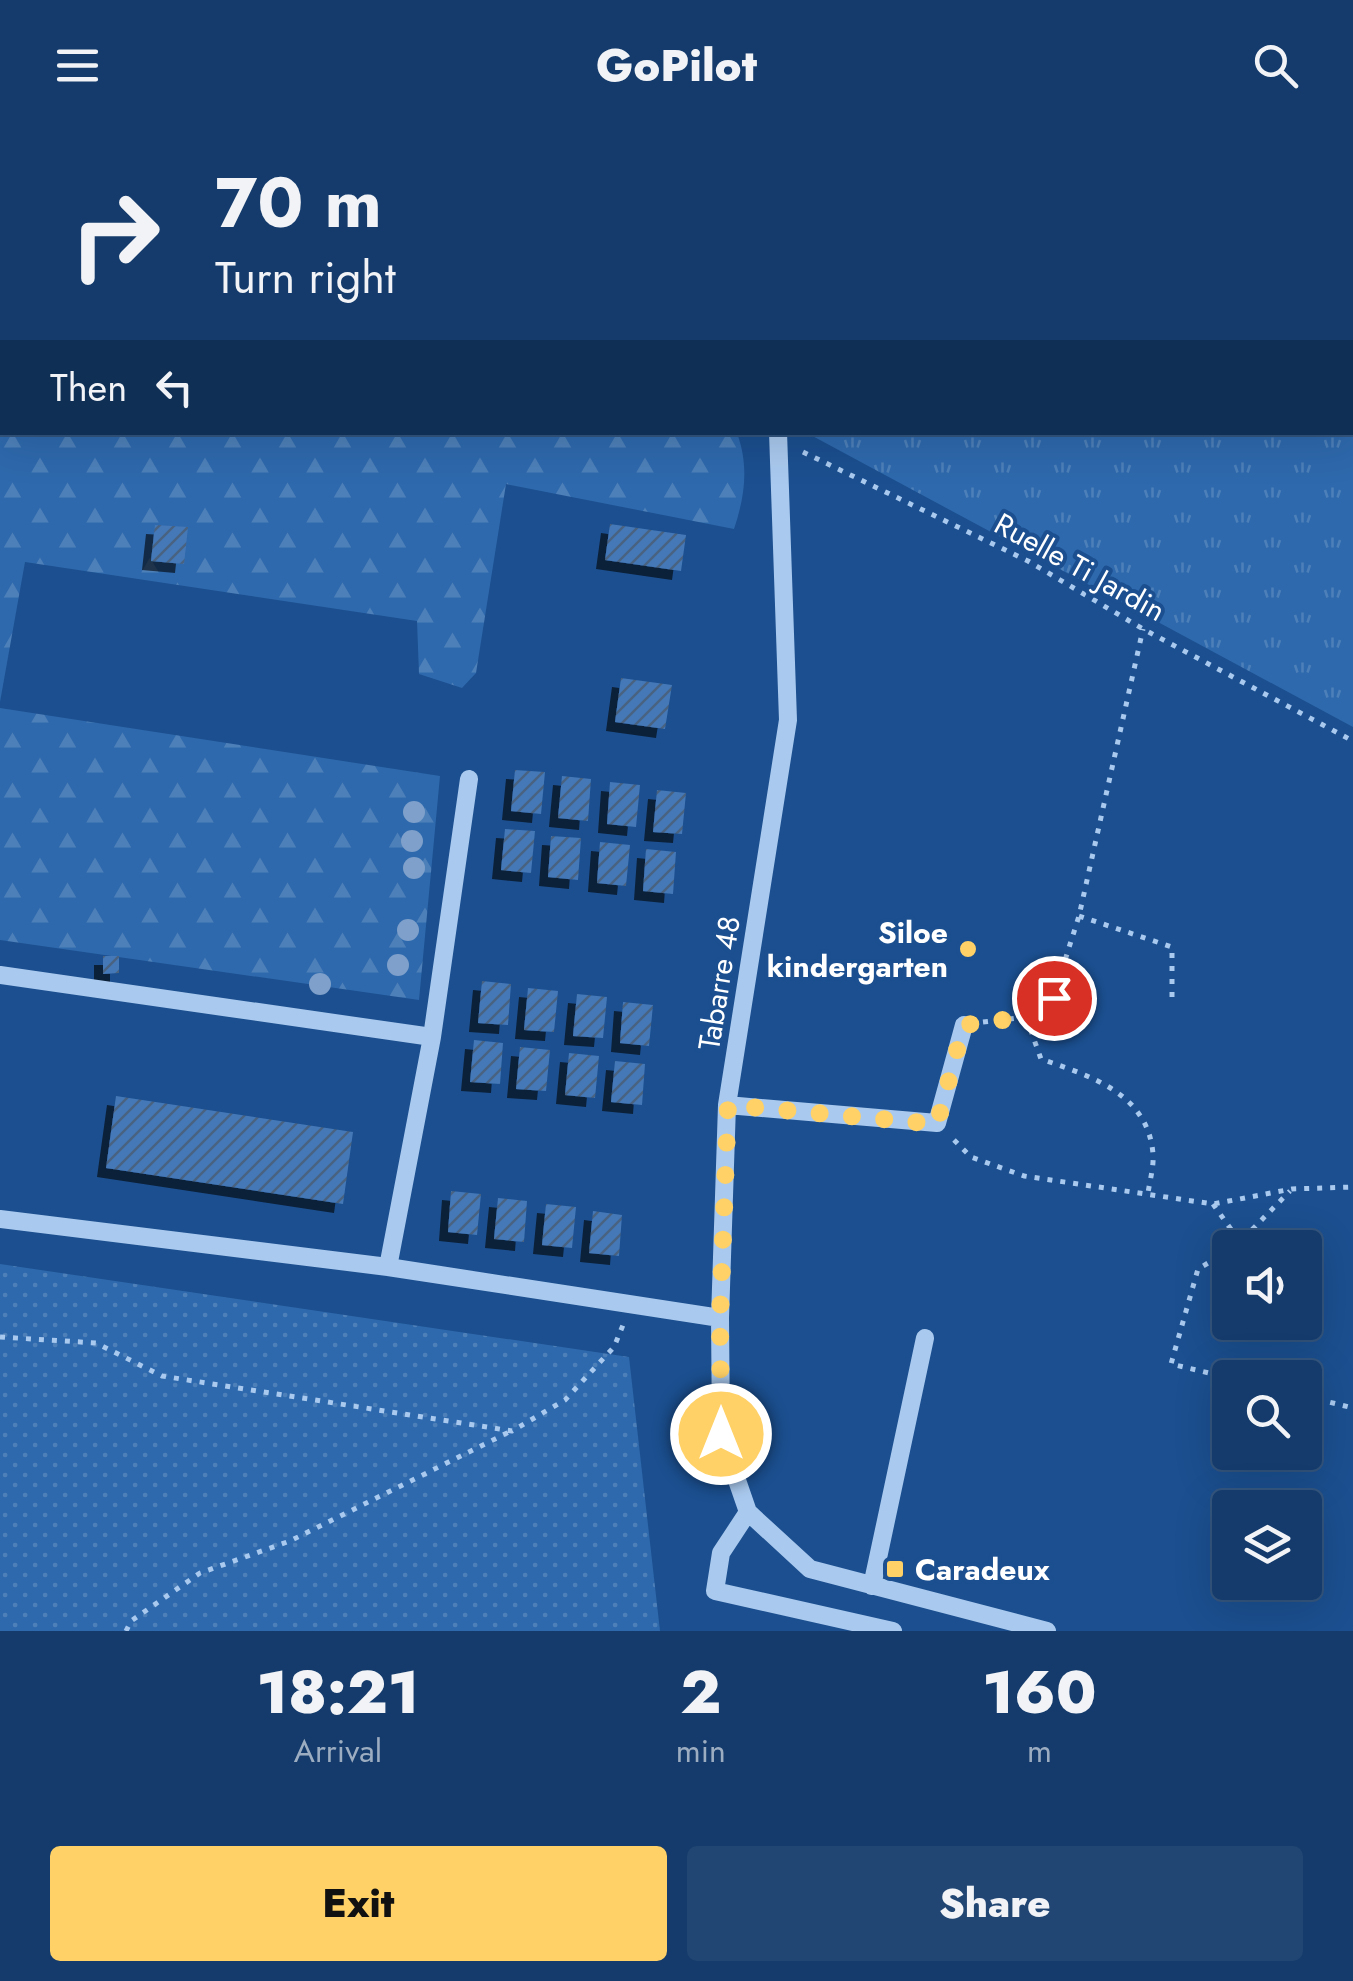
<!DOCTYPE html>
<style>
:root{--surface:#143b6b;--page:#214673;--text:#f1f3f6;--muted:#9dadc1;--line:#33557e;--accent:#ffd166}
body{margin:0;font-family:Jost,sans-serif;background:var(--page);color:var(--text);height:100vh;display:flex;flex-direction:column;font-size:38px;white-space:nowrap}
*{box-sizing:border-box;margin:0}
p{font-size:32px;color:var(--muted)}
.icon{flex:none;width:55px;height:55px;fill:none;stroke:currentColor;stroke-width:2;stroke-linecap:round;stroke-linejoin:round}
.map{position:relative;height:1501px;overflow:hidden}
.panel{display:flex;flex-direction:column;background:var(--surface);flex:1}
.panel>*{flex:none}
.top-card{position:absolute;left:0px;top:0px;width:1355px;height:305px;box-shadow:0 10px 40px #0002,0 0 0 2px var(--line);background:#143b6b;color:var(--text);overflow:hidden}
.controls{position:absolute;left:1212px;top:1100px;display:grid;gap:20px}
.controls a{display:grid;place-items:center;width:110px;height:110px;border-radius:10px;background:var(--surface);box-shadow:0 10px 40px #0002,0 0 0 2px var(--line);font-size:50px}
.pin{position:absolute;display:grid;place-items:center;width:85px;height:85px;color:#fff;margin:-42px;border:5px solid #fff;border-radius:50%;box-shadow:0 2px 10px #0007}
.me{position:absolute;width:110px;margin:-55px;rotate:0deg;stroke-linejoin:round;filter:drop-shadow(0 0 8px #0008)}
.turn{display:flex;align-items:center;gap:35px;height:210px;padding:0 50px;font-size:45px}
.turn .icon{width:130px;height:130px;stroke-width:2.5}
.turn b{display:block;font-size:70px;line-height:85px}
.then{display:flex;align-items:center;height:95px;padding:0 50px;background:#0003;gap:20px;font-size:38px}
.eta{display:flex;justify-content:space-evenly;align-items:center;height:170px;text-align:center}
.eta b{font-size:60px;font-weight:800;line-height:70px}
.cta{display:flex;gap:20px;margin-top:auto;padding:20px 50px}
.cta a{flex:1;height:115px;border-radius:10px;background:var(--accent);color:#111;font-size:40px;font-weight:800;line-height:115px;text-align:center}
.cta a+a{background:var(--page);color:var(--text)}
header{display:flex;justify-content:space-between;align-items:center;height:130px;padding:0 50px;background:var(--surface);font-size:45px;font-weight:800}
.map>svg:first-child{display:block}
.grass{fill:url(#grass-dots)}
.forest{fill:url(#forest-firs)}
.park{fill:url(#park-tufts)}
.building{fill:url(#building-hatch);filter:url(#shadow)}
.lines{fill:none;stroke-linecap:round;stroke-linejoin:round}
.path{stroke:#a9c9ee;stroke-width:5;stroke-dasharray:5 8;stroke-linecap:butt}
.minor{stroke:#a9c9ee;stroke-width:18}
.tree{fill:#7ea0ca}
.route{stroke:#ffd166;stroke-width:18;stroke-dasharray:0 32.4}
.poi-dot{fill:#ffd166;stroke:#1b4f8f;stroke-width:4}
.labels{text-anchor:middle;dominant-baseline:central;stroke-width:8;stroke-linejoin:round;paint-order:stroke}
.street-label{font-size:30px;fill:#fff;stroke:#1b4f8f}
.poi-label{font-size:30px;font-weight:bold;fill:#fff;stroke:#1b4f8f;text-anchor:end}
</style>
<header><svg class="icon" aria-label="menu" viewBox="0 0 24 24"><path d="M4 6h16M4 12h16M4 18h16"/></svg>GoPilot<svg class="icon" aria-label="search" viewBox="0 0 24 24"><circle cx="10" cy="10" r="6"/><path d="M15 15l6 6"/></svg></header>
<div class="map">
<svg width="1353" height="1501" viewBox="0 0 1353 1501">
<defs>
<pattern id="grass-dots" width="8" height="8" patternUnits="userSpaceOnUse" patternTransform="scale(2.5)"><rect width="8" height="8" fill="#2e69ad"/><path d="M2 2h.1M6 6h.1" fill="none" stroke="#4d80b9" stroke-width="1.8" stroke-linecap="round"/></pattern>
<pattern id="forest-firs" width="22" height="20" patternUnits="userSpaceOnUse" patternTransform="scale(2.5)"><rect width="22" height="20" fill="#2e69ad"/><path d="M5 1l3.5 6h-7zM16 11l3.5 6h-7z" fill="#4d80b9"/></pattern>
<pattern id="park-tufts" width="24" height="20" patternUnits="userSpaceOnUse" patternTransform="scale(2.5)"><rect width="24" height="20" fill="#2e69ad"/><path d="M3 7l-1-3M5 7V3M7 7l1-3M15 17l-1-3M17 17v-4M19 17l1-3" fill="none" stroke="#4d80b9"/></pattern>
<pattern id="building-hatch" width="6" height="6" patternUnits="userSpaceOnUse" patternTransform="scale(2.5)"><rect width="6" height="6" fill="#4478b7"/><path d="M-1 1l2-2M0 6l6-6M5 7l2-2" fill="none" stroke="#486282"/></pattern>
<filter id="shadow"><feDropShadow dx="-9" dy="9" stdDeviation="0" flood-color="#0009"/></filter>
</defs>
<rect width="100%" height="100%" fill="#1b4f8f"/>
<!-- grass -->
<path class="grass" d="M0 1134 629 1227 660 1501H0Z"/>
<!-- forest -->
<path class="forest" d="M0 0 300 2H2V302L737 303C749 336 745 366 734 399L506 354 476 543 462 558 419 544 417 491 25 432 0 572Z
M0 578 440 646 419 870 0 810Z"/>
<!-- park -->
<path class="park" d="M448 0H1353V597L807 303 1352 302V2Z"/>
<!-- building -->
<path class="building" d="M610 394 686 405 681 441 605 430Z
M155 395 188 397 184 434 151 431Z
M621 548 672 555 665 599 615 592Z
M515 640 545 642 541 684 511 681Z
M562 646 591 649 588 691 558 688Z
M610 652 640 655 636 697 607 694Z
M657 660 686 663 682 704 653 702Z
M505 699 535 701 531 743 501 740Z
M551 706 581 708 578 750 548 747Z
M600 712 630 715 626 756 597 753Z
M646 719 676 722 673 764 643 761Z
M103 826H119V843L103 844Z
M482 851 511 854 508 895 478 893Z
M528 858 558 861 554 902 524 900Z
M577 864 607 867 603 908 573 906Z
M623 872 653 875 649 916 620 913Z
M474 910 503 913 500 954 470 952Z
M520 917 550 920 546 961 516 959Z
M569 923 599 926 595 968 565 965Z
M615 931 645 934 642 975 611 972Z
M116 966 353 1002 343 1074 106 1038Z
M451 1061 481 1064 477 1105 448 1102Z
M498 1068 527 1071 524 1112 494 1109Z
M546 1074 576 1077 572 1118 542 1115Z
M593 1081 622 1085 619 1126 589 1123Z"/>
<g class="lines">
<!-- path -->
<path class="path" d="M628 2 629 0
M1352 93H1353
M803 322 1028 431 1143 499 1353 611
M1079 786 1172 817V875
M1026 887 1041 929C1090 946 1148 963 1153 1024 1154 1036 1150 1050 1148 1063
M983 892 1026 887 1053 868 1079 786 1143 499
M954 1010 971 1027 1024 1046 1213 1074 1292 1059 1353 1057
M1213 1074 1240 1112
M1234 1118 1290 1061
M1230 1120 1198 1139 1171 1234 1230 1248
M0 1207 96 1213 162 1246 512 1301 565 1270 614 1217 623 1195
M1305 1266 1353 1278
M126 1501 131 1491 200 1443 290 1411 509 1302"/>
<!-- minor -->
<path class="minor" d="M342 0 347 2
M778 302 788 590 727 975 720 1188 721 1304 748 1382 810 1439 1047 1501
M0 845 432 907
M727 975 937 993 964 895
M0 1089 388 1137 720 1188
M388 1137 432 907 469 649
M748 1382 721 1423 715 1461 893 1501
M872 1456 925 1208"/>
</g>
<!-- trees -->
<g class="tree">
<circle cx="414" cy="682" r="11"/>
<circle cx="412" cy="711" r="11"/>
<circle cx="414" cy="738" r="11"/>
<circle cx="408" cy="800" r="11"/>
<circle cx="398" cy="835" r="11"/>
<circle cx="320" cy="854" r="11"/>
</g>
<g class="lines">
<!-- route -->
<path class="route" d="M721 1304 720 1188 728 975 937 994 964 895 1026 887 1054 868"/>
</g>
<!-- markers -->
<g class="poi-dot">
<circle cx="968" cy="819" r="10"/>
<rect x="885" y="1429" width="20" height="20" rx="5"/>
</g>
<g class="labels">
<!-- street labels -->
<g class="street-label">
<text transform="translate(1080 437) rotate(29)">Ruelle Ti Jardin</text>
<text transform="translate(719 853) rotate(-81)">Tabarre 48</text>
</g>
<!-- poi labels -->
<g class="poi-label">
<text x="948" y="802">Siloe<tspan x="948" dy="34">kindergarten</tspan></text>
<text x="915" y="1439" text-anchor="start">Caradeux</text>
</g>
</g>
</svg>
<div class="controls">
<a><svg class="icon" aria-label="sound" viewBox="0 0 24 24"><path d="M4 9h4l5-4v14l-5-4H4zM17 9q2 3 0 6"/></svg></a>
<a><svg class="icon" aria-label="search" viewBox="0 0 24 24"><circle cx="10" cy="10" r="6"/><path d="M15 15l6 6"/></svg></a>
<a><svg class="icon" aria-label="layers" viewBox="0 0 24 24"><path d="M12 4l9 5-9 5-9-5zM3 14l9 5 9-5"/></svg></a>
</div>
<div class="pin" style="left:1054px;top:868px;background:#d93025"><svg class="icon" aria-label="arrive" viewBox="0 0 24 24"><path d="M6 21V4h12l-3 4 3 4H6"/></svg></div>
<svg class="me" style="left:721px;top:1304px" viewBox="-20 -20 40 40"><circle r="17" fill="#ffd166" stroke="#fff" stroke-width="3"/><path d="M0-11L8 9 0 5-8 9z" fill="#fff"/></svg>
<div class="top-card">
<div class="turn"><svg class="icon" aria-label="right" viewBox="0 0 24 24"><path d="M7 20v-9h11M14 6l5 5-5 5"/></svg><div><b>70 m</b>Turn right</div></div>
<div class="then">Then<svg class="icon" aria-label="left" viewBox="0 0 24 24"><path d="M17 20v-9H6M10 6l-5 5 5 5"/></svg></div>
</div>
</div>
<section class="panel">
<div class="eta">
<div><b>18:21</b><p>Arrival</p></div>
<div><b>2</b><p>min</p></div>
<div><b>160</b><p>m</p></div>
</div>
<div class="cta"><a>Exit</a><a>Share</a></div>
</section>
